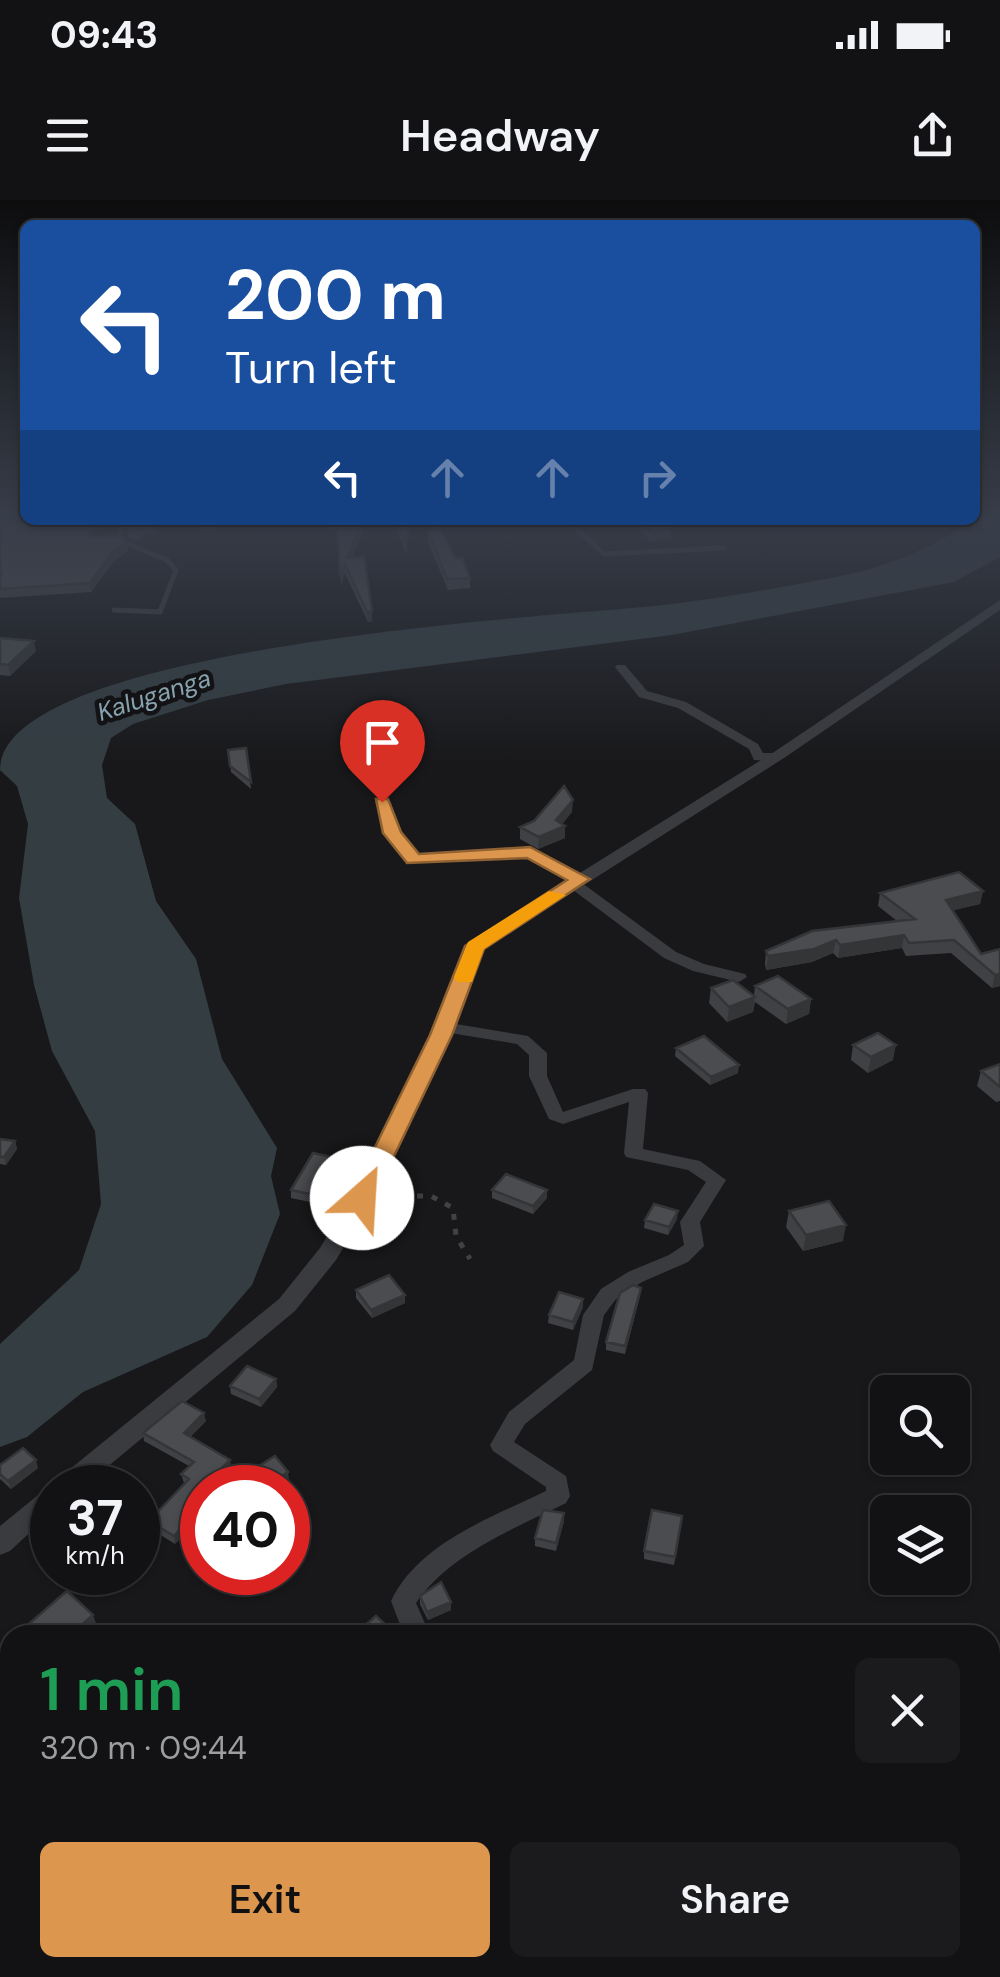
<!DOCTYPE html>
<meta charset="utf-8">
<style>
:root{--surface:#121214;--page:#1b1b1d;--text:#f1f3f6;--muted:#9c9ea0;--line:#313234;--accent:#dd964d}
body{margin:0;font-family:"DM Sans",sans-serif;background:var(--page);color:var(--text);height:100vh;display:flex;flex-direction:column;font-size:38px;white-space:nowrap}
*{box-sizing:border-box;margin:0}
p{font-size:32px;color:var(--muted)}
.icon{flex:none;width:55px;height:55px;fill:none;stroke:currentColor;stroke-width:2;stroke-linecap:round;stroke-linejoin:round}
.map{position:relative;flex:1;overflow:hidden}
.details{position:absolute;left:0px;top:1425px;width:1000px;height:352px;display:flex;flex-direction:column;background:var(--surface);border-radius:30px 30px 0 0;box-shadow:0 2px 8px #0004,0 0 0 2px var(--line)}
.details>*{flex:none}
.top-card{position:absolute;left:20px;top:20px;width:960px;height:305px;border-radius:15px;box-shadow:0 2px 8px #0004,0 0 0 2px var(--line);background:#1a4fa0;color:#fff;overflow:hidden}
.buttons{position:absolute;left:870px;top:1175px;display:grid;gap:20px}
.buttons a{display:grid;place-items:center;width:100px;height:100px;border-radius:15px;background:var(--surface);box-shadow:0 2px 8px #0004,0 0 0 2px var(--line);font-size:50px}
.speed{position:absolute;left:30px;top:1265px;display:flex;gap:20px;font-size:50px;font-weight:700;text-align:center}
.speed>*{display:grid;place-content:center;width:130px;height:130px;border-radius:50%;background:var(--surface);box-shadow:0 2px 8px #0004,0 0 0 2px var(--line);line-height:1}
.speed small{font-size:25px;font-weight:400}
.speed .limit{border:15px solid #d22;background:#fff;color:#111}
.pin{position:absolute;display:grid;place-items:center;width:85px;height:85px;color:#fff;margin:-102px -42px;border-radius:50% 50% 50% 0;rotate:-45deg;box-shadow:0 0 10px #0007}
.pin .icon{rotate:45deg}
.me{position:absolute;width:110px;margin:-55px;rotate:26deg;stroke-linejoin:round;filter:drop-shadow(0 0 8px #0008)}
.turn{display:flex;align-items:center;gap:35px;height:210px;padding:0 40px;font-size:45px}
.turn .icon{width:130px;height:130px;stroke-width:2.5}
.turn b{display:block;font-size:70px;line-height:85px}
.lanes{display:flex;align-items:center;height:95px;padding:0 40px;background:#0003;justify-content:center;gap:50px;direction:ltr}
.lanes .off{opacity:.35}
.round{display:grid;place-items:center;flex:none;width:105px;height:105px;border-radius:15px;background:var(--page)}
.overview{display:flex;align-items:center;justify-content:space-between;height:170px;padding:0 40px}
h1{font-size:60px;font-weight:600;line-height:75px;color:#1e9e55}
.cta{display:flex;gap:20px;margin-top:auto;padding:20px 40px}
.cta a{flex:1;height:115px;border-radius:15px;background:var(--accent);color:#111;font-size:40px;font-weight:600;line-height:115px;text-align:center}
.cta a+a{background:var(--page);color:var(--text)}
.status{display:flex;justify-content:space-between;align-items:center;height:70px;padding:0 50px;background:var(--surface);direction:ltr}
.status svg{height:28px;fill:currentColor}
header{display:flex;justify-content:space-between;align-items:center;height:130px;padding:0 40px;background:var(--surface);font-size:45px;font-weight:600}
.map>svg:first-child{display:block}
.water{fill:#333d42}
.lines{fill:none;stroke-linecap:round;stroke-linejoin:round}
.path{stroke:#404245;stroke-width:5;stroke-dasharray:6 9;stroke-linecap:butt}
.service{stroke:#3a3b3e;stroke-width:5}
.minor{fill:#3a3b3e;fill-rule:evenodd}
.tertiary{fill:#3a3b3e;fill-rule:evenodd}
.wall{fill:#404144}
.shaded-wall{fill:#343537}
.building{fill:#4a4c4f;stroke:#343537;stroke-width:2.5}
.route{fill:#dd964d;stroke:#906232;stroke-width:2.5}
.slow{fill:#f59e0b}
.labels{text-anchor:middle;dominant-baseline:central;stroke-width:9;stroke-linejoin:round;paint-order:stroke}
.far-water-label{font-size:25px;font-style:italic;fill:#87a2af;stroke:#131315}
</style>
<div class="status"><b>09:43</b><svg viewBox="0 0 49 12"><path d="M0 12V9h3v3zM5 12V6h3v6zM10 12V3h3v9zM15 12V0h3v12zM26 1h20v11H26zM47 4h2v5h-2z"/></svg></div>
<header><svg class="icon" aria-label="menu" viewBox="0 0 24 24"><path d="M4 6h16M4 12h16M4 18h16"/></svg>Headway<svg class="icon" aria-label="share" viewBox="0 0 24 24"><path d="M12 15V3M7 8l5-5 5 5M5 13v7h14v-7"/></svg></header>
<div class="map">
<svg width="1000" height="1777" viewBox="0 0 1000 1777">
<rect width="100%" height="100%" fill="#18181a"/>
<!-- water -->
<path class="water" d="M975 316H1000V357L954 382 672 435 286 484 208 500 133 524 111 538 102 565 107 598 135 624 156 701 196 759 222 859 277 948 271 976 280 1014 252 1085 207 1137 83 1192 27 1237 0 1247V1144L79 1070 101 1004 95 931 52 851 34 785 19 698 28 624 17 586 0 570C0 446 556 416 654 406 716 399 780 388 841 376 884 368 947 343 975 316Z"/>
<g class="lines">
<!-- path -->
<path class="path" d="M387 996H431L453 1008 456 1036 470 1059"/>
<!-- service -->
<path class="service" d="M567 320 604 354 724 348
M114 410 160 412 176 370 167 360 123 342 120 335 125 320"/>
<!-- minor -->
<path class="minor" d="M617 465H625L647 491 686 502 758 544 763 553H776L782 557 776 561 754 560 749 549 678 508 639 497 615 467Z
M382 598 389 602 400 632 418 655 530 649 586 676 588 679 582 683 676 752 704 764 745 774 747 777 739 782 693 771 664 758 569 687 567 684 572 680 528 657 409 663 386 633 375 602Z
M444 822 528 836 547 853V876L563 912 633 889H645L648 893 643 949 700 961 726 980 700 1022 704 1046 688 1062 642 1082 616 1099 604 1115 592 1170 525 1224 514 1242 566 1276 570 1296 566 1303C514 1329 450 1353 416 1403L430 1435H404L391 1401C418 1343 493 1317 546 1291V1287L493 1251 490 1245 509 1212 574 1160 583 1115 601 1089 628 1072 669 1055 684 1045 680 1022 706 982 688 970 626 957 624 953 629 902 563 924 549 919 529 876V855L517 844 438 831 436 827 438 823Z
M589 1768H619L618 1777H588Z"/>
<!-- tertiary -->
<path class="tertiary" d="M1000 400V410L784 558 483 749 451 835 373 998 336 1060 295 1111 82 1288H52V1312L10 1351 0 1355V1326L279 1099 320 1048 351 997 431 835 469 742 774 552Z"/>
</g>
<!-- wall -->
<path class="wall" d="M128 320H242L218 321 217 330 197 331 196 324 156 323V333L144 334 137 341 128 337 126 328Z
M326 320H411L406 353 395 325H365L352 358 372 411V421L368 422 345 373 341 385 338 330H328Z
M632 320H663L670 338 651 342Z
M0 323 91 337 128 351 113 362 91 392 0 398Z
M428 331 470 378V388L448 390 428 342Z
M0 438 36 451 10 476 0 475Z
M246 548 251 589 231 572 228 550Z
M572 612 562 624 565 626V638L538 649 520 639V627Z
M983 691 980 704 953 710 981 754 1000 749V786L992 788 951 753 906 756 902 748 838 758 833 753 812 762 766 770 765 764 766 751 897 721 878 706 880 693Z
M755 786 811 799 809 814 786 824 755 802 753 812 727 822 709 803 711 788 754 796Z
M853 845 893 860 868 873 851 860Z
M676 848 738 873 710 885 675 856Z
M1000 864V901L996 902 977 886 981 871Z
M0 939 15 941 17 949 6 965 0 964Z
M350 969 329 1006 291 998V990Z
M492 990H547V998L533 1014 492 998Z
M789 1011 843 1041 803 1051 786 1027Z
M677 1019 668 1035 644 1028 645 1020Z
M356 1090 405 1095V1103L372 1118 356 1098Z
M640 1096 625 1154 606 1150V1142Z
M583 1107 573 1130 548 1123 549 1115Z
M276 1179 277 1187 261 1207 231 1194 230 1186Z
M206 1221 190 1237 230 1260 231 1268 193 1310 196 1312 198 1320 175 1344 151 1329 149 1321 184 1283 181 1274 189 1266 144 1241 143 1233Z
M0 1265 38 1268 11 1289 0 1279Z
M682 1316 674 1365 644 1359V1351Z
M564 1321 556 1351 535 1346V1338Z
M420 1396 451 1410 428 1420 420 1404Z"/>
<!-- shaded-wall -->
<path class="shaded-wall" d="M92 320H95L89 346 88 337Z
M363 320H365V325L348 368 347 358Z
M142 325 144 334 137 341 136 332Z
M671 328 670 338 651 342 652 332Z
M127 342 128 351 113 362 91 392 90 383 111 353Z
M345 364V373L341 385 340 375Z
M372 411V421L368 422 367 412Z
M34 441 36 451 10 476 8 465Z
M573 600 572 612 558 629 565 626V638L538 649 539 637 556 620Z
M983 691 980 704 943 713 946 700Z
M904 735 902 748 838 758 840 745Z
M836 740 833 753 812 762 766 770 768 756Z
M1000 774V786L992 788 995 775Z
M755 797 753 812 727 822 729 807Z
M811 799 809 814 786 824 788 809Z
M896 845 893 860 868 873 871 857Z
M739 865 738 873 710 885 711 877Z
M15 941 17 949 6 965 4 957Z
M350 961V969L329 1006 328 998Z
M547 990V998L533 1014V1006Z
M678 1011 677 1019 668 1035 669 1027Z
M846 1025 843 1041 803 1051 806 1035Z
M641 1088 640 1096 625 1154V1146Z
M405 1095V1103L372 1118 371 1110Z
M583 1099V1107L573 1130V1122Z
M276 1179 277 1187 261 1207 259 1199Z
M204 1213 206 1221 186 1241 184 1233Z
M36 1260 38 1268 11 1289 8 1281Z
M230 1260 231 1268 213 1288H204Z
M288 1272 289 1280 276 1288H262Z
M202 1289V1299L188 1314 187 1306Z
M196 1312 198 1320 175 1344 174 1336Z
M564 1313V1321L556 1351V1343Z
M451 1402V1410L428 1420 427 1412Z
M93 1415 96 1423 82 1435H70Z"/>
<!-- building -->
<path class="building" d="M45 320H92L88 337 116 336 127 342 111 353 90 383 0 389V376L2 373H0V323Z
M128 320H155V324L142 325 136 332 126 328Z
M327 320H363L347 358 364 357 372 411 367 412 345 364 340 375 338 330 342 321Z
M396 320H409L406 344Z
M641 320H663L671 328 652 332Z
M438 326 456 359 462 358 470 378 447 379 428 331Z
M0 438 34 441 8 465 0 464Z
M246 548 251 582 230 566 228 550Z
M564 586 573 600 556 620 565 626 539 637 520 627 534 621Z
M959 672 983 691 946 700 981 754 1000 749V774L995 775 954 740 909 743 904 735 840 745 836 740 814 749 768 756 766 751 812 731 915 719 880 693Z
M778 776 811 799 788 809 755 786Z
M733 780 755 797 729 807 711 788Z
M878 833 896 845 871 857 853 845Z
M704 836 739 865 711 877 676 848Z
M1000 864V887L981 871Z
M0 939 15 941 4 957H0Z
M313 953 350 961 328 998 291 990Z
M506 974 547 990 533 1006 492 990Z
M829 1001 846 1025 806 1035 789 1011Z
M654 1004 678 1011 669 1027 645 1020Z
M389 1075 405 1095 371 1110 356 1090Z
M633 1085 641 1088 625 1146 606 1142 620 1093Z
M559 1092 583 1099 573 1122 549 1115Z
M247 1166 276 1179 259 1199 230 1186Z
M182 1201 204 1213 184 1233 230 1260 202 1288 187 1306 196 1312 174 1336 149 1321 189 1279 181 1274 194 1262 143 1233Z
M23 1248 36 1260 8 1281 0 1274V1265Z
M275 1256 288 1272 262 1288H252L243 1276Z
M543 1310 564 1313 556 1343 535 1338Z
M652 1310 682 1316 675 1357 644 1351Z
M441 1382 451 1402 427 1412 420 1396Z
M67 1391 93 1415 70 1435H16Z
M376 1416 397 1435H354Z"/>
<!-- sky -->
<linearGradient id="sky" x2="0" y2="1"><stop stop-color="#0d0d0e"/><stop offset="0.56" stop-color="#373d49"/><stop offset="1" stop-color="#373d49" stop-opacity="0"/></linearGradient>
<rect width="1000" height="565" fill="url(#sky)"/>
<!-- route -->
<path class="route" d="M376 599H388L401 632 419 654 530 647 590 679 484 749 452 835 374 998 362 1006 350 998 430 835 465 746 567 680 527 658 407 663 383 633Z"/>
<!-- slow -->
<path class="slow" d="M549 691 566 695 484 749 472 782H457L454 777 468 742Z"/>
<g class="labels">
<!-- far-water labels -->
<g class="far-water-label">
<text transform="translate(154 495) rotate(-18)">Kaluganga</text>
</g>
</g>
</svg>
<div class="buttons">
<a><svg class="icon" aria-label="search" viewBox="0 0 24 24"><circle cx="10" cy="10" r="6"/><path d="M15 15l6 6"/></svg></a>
<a><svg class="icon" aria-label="layers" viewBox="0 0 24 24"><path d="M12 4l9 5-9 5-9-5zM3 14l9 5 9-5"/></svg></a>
</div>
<div class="speed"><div>37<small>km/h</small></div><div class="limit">40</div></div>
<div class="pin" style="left:382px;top:602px;background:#d93025"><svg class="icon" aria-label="arrive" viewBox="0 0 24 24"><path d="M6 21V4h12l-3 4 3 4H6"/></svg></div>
<svg class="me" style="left:362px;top:998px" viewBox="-20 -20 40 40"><circle r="19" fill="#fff"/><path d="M0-13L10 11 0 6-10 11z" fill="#dd964d"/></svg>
<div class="top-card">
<div class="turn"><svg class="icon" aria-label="left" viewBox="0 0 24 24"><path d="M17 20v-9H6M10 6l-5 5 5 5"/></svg><div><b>200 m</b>Turn left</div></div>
<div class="lanes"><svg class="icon" aria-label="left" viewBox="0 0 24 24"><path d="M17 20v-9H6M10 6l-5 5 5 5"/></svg><svg class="icon off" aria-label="ahead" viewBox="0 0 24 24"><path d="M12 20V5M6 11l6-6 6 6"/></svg><svg class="icon off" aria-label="ahead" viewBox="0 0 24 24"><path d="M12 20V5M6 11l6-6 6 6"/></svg><svg class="icon off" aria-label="right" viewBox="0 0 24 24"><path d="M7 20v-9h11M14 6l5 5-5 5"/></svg></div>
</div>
<section class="details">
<div class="overview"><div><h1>1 min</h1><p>320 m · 09:44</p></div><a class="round"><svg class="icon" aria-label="close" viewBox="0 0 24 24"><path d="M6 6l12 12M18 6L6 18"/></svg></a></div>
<div class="cta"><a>Exit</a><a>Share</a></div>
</section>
</div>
